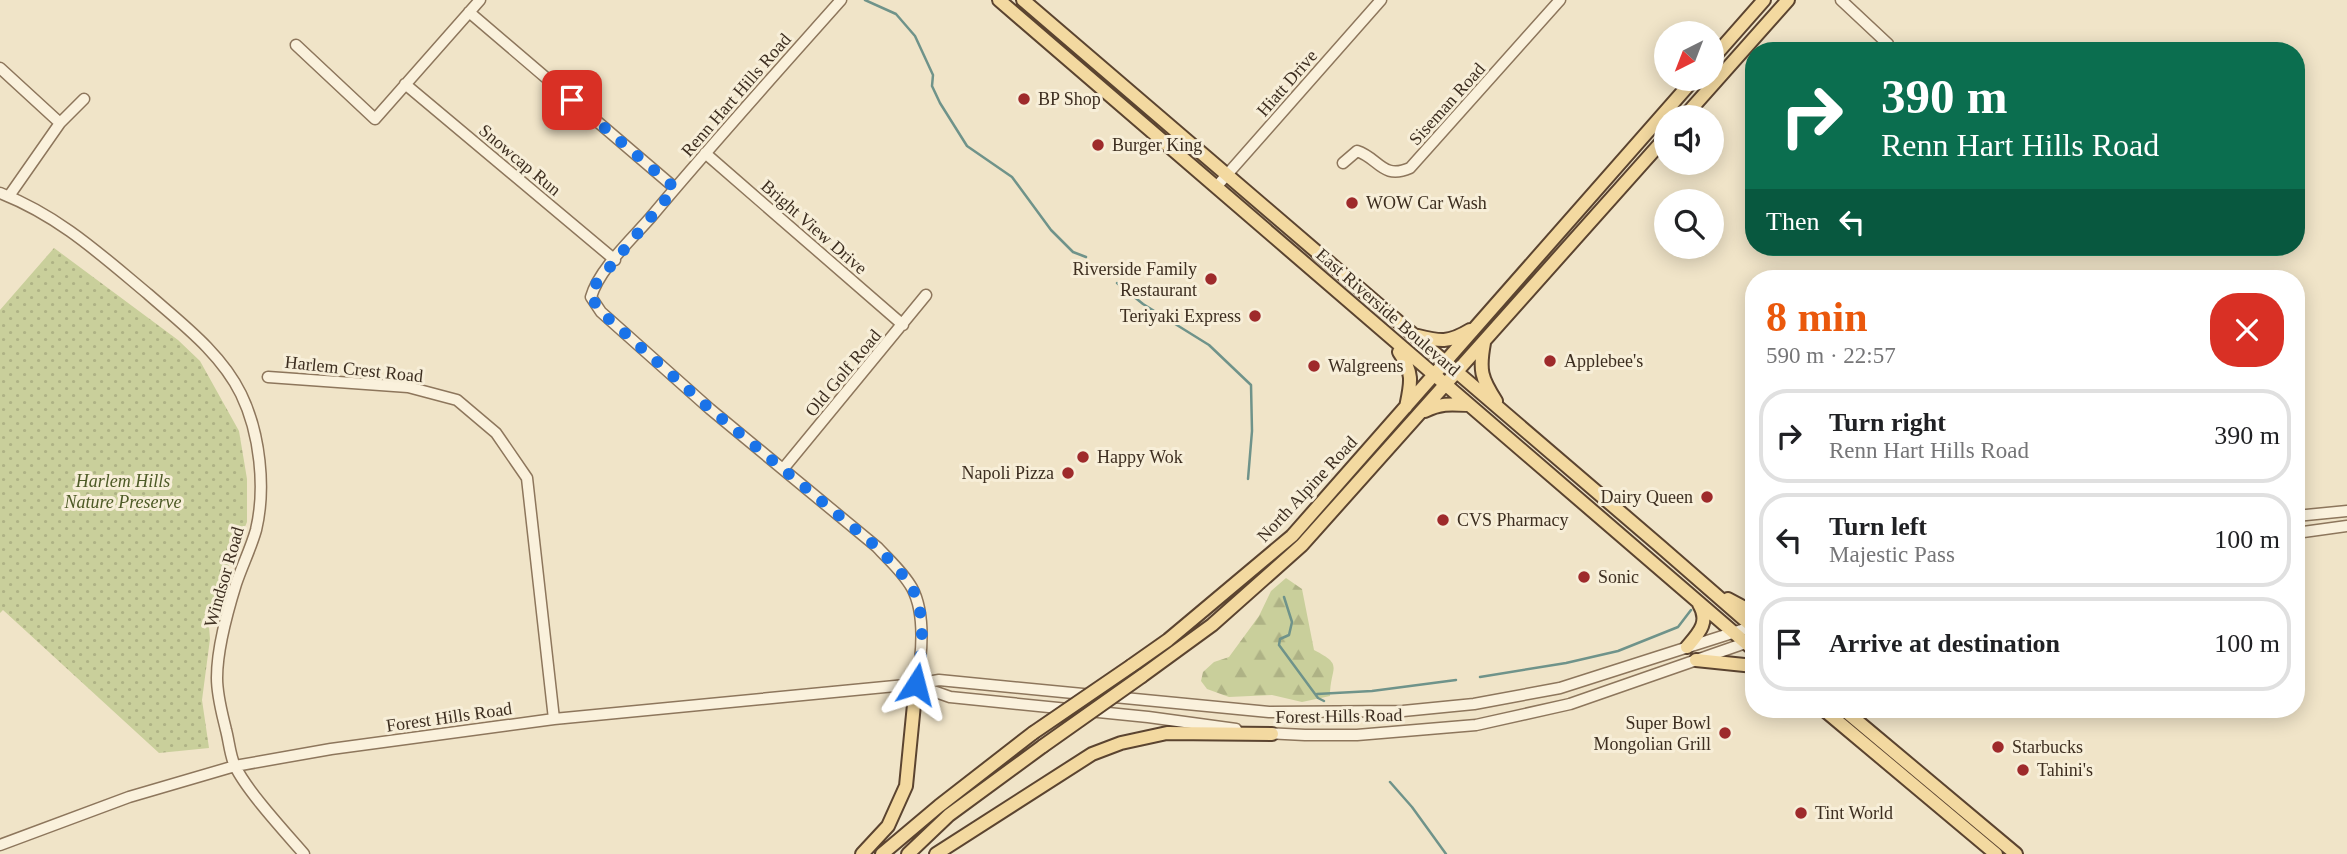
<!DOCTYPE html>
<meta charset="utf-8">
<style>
:root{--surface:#fff;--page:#f2f2f2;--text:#202124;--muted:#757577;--line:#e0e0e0;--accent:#ea580c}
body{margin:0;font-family:"Times New Roman",serif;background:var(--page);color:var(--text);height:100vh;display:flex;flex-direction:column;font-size:26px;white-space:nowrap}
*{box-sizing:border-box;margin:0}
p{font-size:23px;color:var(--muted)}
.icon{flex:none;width:38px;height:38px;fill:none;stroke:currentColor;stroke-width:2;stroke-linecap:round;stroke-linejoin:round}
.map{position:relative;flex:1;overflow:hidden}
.details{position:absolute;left:1745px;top:270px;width:560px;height:448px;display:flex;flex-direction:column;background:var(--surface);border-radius:28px;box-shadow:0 4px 18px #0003}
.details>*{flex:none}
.top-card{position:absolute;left:1745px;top:42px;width:560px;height:214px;border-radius:28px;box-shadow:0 4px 18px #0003;background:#0b6e4f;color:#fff;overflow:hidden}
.needle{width:46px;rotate:222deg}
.controls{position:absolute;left:1654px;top:21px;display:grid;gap:14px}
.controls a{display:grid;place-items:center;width:70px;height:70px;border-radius:50%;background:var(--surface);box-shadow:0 4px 18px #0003;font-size:35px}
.pin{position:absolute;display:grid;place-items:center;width:60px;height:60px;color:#fff;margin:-30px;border-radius:14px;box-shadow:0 4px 10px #0006}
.me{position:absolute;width:77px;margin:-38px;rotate:9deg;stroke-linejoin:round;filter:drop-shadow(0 0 5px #0008)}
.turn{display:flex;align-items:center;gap:24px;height:147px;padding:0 21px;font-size:32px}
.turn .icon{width:91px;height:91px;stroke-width:2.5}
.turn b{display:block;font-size:49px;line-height:60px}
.then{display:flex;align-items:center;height:66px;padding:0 21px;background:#0003;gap:14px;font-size:26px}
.round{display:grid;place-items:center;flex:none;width:74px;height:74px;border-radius:28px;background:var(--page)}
.headline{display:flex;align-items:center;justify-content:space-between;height:119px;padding:0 21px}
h1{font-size:42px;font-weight:700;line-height:52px;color:var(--accent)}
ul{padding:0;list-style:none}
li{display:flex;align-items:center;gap:21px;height:94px;margin:0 14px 10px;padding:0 7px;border:4px solid var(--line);border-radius:28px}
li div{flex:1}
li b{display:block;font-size:26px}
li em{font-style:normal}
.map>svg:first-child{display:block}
.forest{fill:url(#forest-firs)}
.park{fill:url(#park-dots)}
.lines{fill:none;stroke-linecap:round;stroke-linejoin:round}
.stream{stroke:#6f938a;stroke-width:2.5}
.minor-casing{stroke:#8d765c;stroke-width:13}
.major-casing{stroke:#5b4430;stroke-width:16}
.minor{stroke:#faf1dc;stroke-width:10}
.major{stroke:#f3d9a0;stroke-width:12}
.major-bridge-casing{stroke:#5b4430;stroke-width:16;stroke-linecap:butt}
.major-bridge{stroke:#f3d9a0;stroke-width:12}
.route{stroke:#1a73e8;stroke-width:12;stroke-dasharray:0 21.6}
.poi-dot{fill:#9e2a2b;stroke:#f7eed8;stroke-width:2.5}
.labels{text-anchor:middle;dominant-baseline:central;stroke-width:6;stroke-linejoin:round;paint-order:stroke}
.street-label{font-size:18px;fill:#3d2e20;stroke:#f7eed8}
.poi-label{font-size:18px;fill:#3d2e20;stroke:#f7eed8;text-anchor:start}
.park-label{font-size:18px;font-style:italic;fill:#4d5a26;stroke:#f7eed8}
</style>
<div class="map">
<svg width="2347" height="854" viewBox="0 0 2347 854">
<defs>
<pattern id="forest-firs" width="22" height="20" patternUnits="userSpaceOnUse" patternTransform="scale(1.75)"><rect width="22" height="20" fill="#c9cf9b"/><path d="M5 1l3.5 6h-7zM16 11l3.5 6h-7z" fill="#aeb285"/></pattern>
<pattern id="park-dots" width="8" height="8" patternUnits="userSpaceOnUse" patternTransform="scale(1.75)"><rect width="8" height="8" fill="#c9cf9b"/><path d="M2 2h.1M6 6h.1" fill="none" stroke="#aeb285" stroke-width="1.8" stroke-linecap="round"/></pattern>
</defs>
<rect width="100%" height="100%" fill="#f0e4c8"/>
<!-- forest -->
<path class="forest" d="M1286 578 1302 589 1314 650C1345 666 1330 666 1330 696L1302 702 1272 695 1229 697 1207 689 1201 681 1203 672 1214 662 1229 657 1259 616 1271 591Z"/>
<!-- park -->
<path class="park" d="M54 248 178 340 200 361 239 431 247 479V522L208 614 210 639 202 700 209 748 159 753 3 610 0 613V310Z"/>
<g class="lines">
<!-- stream -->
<path class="stream" d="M865 0 896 14 915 36 933 75 932 86 940 103 967 146 1012 177 1051 230 1073 252 1086 257
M1117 283 1143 304 1209 345 1251 385 1252 431 1248 479
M1284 597 1292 622 1289 635 1280 639 1279 645 1318 698 1324 701
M1480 677 1566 663 1618 651 1678 627 1691 610
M1317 694 1372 691 1456 680
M1390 782 1412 807 1446 854"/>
<defs>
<path id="minor" d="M841 0C777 72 713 143 651 217 632 239 599 269 591 297L601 312 710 409 877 547C889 560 903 572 912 588 926 614 922 657 916 684
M1841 0 1888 44 1891 51
M469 12 675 188
M296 45 375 119 480 0
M0 68 60 123
M405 84 615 260
M705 153 903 325
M1343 163 1357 151C1379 158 1382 180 1410 168L1560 0
M1217 186 1381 0
M0 193C59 216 100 254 148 294 181 323 221 353 241 394 260 433 266 488 256 530 251 548 242 566 236 584 227 613 217 648 217 678 217 696 222 713 226 730 229 741 230 756 235 766 247 791 285 832 304 854
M9 196 60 123 84 99
M268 377 408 387 457 400 496 433 527 478 554 719
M783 469 926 295
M2296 516 2347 511
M2296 533 2347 526
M916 685 950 697 1148 717 1236 729
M1265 733 1305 735H1357L1476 725 1570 704 1754 640
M0 845 129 797 235 766 331 749 554 719 916 684 939 680 1269 712 1403 711 1474 704 1560 688 1754 626"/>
<path id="major" d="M999 0 1754 650
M1023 0 1661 547 1754 628
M1712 59 1764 0
M1684 117 1788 0
M1414 335C1439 341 1447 344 1470 330
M1484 343C1479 370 1481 378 1496 401
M1399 352C1414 373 1411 383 1406 407
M1425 411C1440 403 1451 404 1468 405
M1728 599 1743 607 1754 609
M1687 647C1699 633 1710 622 1699 604
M1696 660 1754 666
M1131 666 1168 640 1292 536 1694 79
M1142 676 1212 625 1302 545 1666 137
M1823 709 1996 854
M1843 709 2016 854
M862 854 888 826 906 786 916 684
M882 854 939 806 1033 733
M908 854 949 815 1043 746
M936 854 1092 754 1121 743 1167 733 1272 734"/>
</defs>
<!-- minor casing -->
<use href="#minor" class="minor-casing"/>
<!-- major casing -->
<use href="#major" class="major-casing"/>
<!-- minor -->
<use href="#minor" class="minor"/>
<!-- major -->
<use href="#major" class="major"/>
<defs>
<path id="major-bridge" d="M1033 733 1131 666
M1043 746 1142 676"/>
</defs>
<!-- major-bridge casing -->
<use href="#major-bridge" class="major-bridge-casing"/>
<!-- major-bridge -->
<use href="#major-bridge" class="major-bridge"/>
</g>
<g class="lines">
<!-- route -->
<path class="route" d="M572 100 675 188 595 285 591 297 601 312 710 409 877 547C889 560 902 572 912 588 927 615 922 656 916 684"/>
</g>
<!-- markers -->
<g class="poi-dot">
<circle cx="1024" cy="99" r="7"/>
<circle cx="1098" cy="145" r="7"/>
<circle cx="1352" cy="203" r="7"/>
<circle cx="1211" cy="279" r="7"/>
<circle cx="1255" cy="316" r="7"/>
<circle cx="1550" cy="361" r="7"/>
<circle cx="1314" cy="366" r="7"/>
<circle cx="1083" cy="457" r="7"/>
<circle cx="1068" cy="473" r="7"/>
<circle cx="1707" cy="497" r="7"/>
<circle cx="1443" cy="520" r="7"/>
<circle cx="1584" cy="577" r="7"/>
<circle cx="1725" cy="733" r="7"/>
<circle cx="1998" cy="747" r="7"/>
<circle cx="2023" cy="770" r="7"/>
<circle cx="1801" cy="813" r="7"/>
</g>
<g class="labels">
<!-- street labels -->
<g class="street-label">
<text transform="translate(1287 83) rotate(-49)">Hiatt Drive</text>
<text transform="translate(736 95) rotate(-49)">Renn Hart Hills Road</text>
<text transform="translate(1447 104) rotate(-48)">Siseman Road</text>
<text transform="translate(520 160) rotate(40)">Snowcap Run</text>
<text transform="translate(814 227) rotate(41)">Bright View Drive</text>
<text transform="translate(1388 312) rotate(41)">East Riverside Boulevard</text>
<text transform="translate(354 369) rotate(6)">Harlem Crest Road</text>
<text transform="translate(843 373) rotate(-50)">Old Golf Road</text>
<text transform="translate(1307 489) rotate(-47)">North Alpine Road</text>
<text transform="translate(224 577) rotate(-74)">Windsor Road</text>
<text transform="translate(1339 716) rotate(-1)">Forest Hills Road</text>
<text transform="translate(449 717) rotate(-8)">Forest Hills Road</text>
</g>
<!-- poi labels -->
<g class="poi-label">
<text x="1038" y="99">BP Shop</text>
<text x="1112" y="145">Burger King</text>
<text x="1366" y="203">WOW Car Wash</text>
<text x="1197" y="269" text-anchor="end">Riverside Family<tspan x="1197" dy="21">Restaurant</tspan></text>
<text x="1241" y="316" text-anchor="end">Teriyaki Express</text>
<text x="1564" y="361">Applebee's</text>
<text x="1328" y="366">Walgreens</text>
<text x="1097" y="457">Happy Wok</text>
<text x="1054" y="473" text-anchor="end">Napoli Pizza</text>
<text x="1693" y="497" text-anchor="end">Dairy Queen</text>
<text x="1457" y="520">CVS Pharmacy</text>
<text x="1598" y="577">Sonic</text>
<text x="1711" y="723" text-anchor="end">Super Bowl<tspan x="1711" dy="21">Mongolian Grill</tspan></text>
<text x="2012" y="747">Starbucks</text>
<text x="2037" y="770">Tahini's</text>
<text x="1815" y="813">Tint World</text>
</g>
<!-- park labels -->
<g class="park-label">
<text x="123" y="481">Harlem Hills<tspan x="123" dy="21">Nature Preserve</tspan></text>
</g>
</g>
</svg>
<div class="controls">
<a><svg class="needle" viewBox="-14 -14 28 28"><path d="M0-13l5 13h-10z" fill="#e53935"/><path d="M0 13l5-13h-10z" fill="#757577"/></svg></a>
<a><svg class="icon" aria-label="sound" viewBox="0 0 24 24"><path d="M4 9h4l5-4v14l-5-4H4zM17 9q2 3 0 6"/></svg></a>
<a><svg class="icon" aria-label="search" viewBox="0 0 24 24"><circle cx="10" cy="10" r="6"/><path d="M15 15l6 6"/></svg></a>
</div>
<div class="pin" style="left:572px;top:100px;background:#d93025"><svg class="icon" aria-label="arrive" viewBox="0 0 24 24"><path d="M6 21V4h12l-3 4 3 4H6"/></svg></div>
<svg class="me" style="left:916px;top:684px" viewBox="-20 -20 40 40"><path d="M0-17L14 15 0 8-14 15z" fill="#1a73e8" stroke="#fff" stroke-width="4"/></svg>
<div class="top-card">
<div class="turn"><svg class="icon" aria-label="right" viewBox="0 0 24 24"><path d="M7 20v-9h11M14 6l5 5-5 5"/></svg><div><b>390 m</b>Renn Hart Hills Road</div></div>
<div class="then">Then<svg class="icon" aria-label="left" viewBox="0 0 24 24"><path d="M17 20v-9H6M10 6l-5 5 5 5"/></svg></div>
</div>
<section class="details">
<div class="headline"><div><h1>8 min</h1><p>590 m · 22:57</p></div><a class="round" style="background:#d93025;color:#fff"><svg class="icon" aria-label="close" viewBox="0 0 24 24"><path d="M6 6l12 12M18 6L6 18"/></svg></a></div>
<ul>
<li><svg class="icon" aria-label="right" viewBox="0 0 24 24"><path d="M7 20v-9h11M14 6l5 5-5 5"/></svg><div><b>Turn right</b><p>Renn Hart Hills Road</p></div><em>390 m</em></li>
<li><svg class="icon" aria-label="left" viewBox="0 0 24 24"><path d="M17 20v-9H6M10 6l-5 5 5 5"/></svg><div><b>Turn left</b><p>Majestic Pass</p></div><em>100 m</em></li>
<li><svg class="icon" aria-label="arrive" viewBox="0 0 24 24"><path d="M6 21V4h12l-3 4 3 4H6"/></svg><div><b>Arrive at destination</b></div><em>100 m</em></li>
</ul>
</section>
</div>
